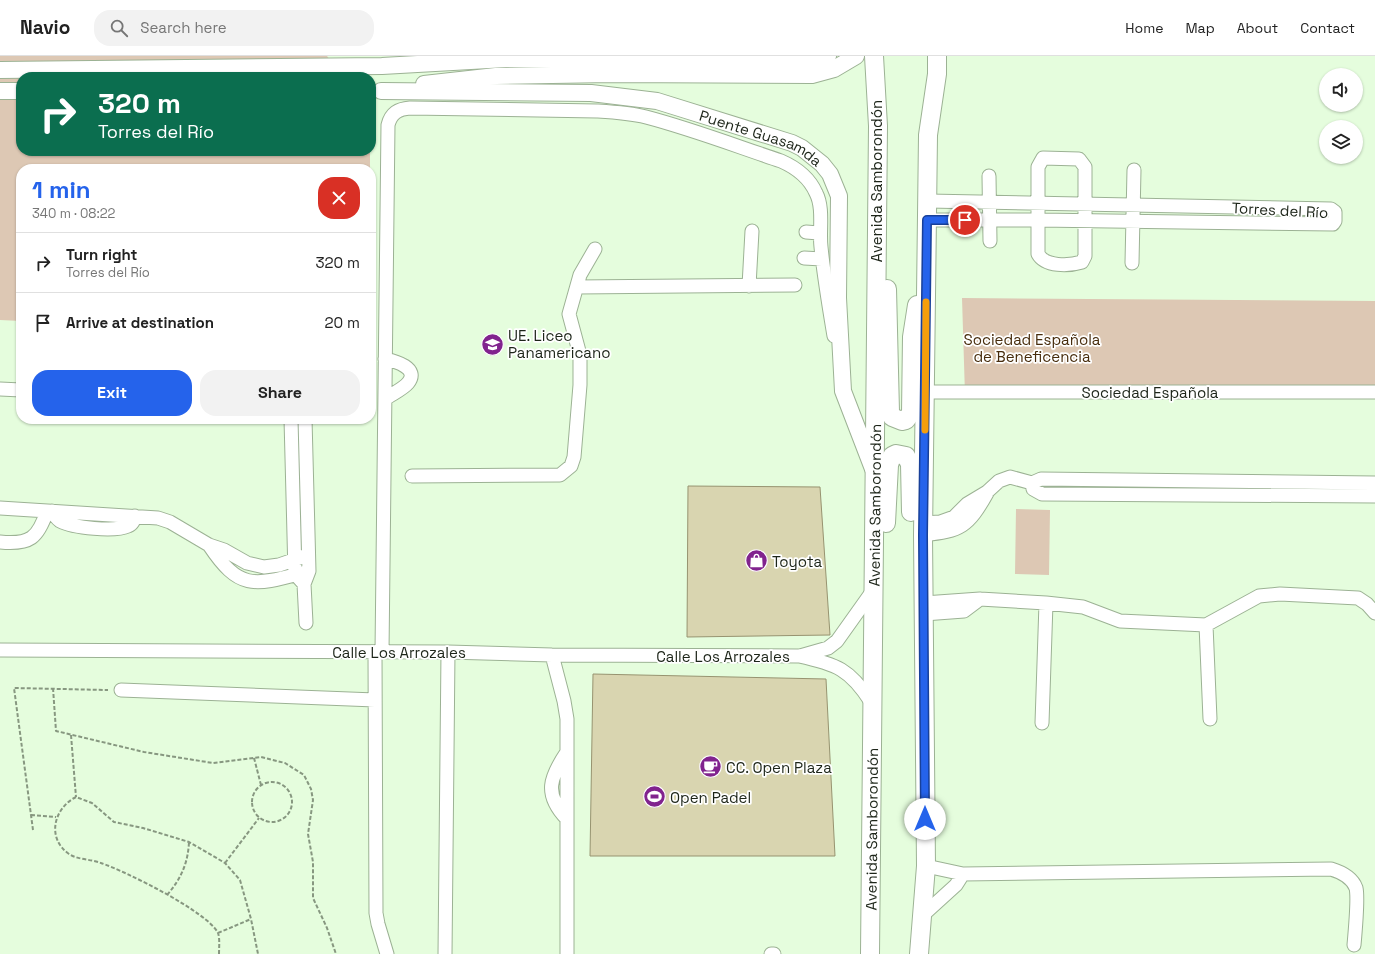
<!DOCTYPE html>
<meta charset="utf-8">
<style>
:root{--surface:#fff;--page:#f2f2f2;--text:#222;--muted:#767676;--line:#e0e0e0;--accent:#2563eb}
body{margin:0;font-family:"Space Grotesk",sans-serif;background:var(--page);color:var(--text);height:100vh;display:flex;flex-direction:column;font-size:15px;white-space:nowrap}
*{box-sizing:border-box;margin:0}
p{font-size:13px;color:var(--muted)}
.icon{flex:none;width:22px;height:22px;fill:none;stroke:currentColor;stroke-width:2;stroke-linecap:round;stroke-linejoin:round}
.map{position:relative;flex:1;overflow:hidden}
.side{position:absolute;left:16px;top:108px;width:360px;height:260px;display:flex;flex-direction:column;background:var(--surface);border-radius:16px;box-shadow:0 1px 3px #0004}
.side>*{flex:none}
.guide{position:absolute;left:16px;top:16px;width:360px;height:84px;border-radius:16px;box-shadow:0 1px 3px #0004;background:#0b6e4f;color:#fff;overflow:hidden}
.tools{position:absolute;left:1319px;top:12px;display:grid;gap:8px}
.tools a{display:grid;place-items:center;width:44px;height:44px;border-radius:50%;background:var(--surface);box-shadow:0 1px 3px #0004;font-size:20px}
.pin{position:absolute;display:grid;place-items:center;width:34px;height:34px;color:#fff;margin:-17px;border:2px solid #fff;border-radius:50%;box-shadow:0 1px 4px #0007}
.me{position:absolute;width:44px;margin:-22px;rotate:0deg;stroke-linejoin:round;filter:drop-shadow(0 0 3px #0008)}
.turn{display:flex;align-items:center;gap:14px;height:84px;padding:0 16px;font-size:18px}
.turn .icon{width:52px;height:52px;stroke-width:2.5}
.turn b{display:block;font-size:28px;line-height:34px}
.round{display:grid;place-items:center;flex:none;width:42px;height:42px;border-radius:16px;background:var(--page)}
.head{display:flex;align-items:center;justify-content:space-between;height:68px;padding:0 16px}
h1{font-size:24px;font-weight:800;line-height:30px;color:var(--accent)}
.button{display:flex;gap:8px;margin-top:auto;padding:8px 16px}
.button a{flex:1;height:46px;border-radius:16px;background:var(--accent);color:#fff;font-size:16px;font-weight:800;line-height:46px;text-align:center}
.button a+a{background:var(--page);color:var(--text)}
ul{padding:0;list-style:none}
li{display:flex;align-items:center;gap:12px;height:60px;padding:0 16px;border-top:1px solid var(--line)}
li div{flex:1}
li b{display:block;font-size:15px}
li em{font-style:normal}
header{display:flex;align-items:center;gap:24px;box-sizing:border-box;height:56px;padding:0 20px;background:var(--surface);border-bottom:1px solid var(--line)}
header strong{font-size:19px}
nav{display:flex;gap:22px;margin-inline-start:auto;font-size:14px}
.search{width:280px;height:36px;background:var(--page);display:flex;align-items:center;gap:10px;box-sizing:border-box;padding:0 14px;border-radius:16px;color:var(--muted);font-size:15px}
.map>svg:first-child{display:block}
.green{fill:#ddc8b4}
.building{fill:#d9d5b0;stroke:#979370}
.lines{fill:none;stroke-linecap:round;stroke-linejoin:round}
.minor-casing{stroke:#9cb294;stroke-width:15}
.major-casing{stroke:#9cb294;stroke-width:18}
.highway-casing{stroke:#9cb294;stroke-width:20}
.path{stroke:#879780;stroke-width:2;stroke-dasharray:4 2;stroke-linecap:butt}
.minor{stroke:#fff;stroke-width:13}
.major{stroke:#fff;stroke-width:16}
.highway{stroke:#fff;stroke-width:18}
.route-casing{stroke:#184099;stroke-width:10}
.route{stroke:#2563eb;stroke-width:7}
.slow{stroke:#f59e0b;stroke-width:7}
.labels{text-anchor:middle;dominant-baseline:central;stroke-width:3.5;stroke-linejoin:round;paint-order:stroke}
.street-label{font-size:15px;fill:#1d2519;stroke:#fff}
.poi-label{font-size:15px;fill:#1d2519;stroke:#fff;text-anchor:start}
.park-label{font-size:15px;fill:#472c0c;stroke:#fff}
</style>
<header>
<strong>Navio</strong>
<div class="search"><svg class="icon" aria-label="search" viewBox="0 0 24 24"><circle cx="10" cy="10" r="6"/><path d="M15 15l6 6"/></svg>Search here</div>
<nav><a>Home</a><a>Map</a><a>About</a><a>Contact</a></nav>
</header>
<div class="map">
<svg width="1375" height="898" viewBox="0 0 1375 898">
<rect width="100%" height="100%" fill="#e5fddd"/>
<!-- green -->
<path class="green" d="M0 0H327L338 14 357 21H21V95H370V113H21V265L0 264Z
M962 242 1375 245V341L965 339Z
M1016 453 1050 454 1049 519 1015 518Z"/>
<!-- building -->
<path class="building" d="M688 430 820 431 830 579 687 581Z
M593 618 826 623 835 800H590Z"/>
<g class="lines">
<defs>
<path id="minor" d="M1043 102 1079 103 1085 111V200L1082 206C1069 210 1045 211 1038 198V111Z
M989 120 990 185
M927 164H1038L1333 168 1335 165V156L1331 153 928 145
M806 176 819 177
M804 202 822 203
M1132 207 1134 114
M749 230 752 175
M577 231 795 229
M0 333 21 334
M925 336H1375
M385 343C392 338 403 333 408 327 420 312 395 305 385 303
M291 363 295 518 304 528
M305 363 309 515 304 528 306 567
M412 420 560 419 571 410 574 401 580 329V299L569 258 580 219 595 193
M1032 427 1033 433 1042 438 1375 440
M1032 427 1041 423 1375 427
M0 452 158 462 170 466 209 489 224 494 247 507 264 511 279 509 308 499
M52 455C54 459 56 462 60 465 73 472 115 476 128 470 133 468 134 464 135 460
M923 467 940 466 954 461 967 448 987 436 999 425 1010 421 1032 427
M923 479C961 475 968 471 987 437
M0 486C30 489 38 482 47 455
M209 489C239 534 253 530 302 517
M924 547 980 543 1046 547 1083 551 1120 565 1206 569 1259 540 1280 538 1358 542 1367 548 1375 557
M924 558 964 555 980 543
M1206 569 1210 663
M0 594 448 596 552 599 799 600C836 608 850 613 871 646
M375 596 376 857 378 868 387 898
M382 596 388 69C391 57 398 53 410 52L597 55C613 56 630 57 646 61 692 73 736 90 781 105 797 112 809 121 816 137 824 152 819 175 821 191 824 221 829 250 834 280
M552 599 564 645 567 663V898
M800 600 828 592 837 585 874 533
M121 634 375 644
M1042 667 1046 547
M567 696C550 721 543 738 567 763
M926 810 963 818 1331 813C1341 816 1352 821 1356 832 1358 840 1355 878 1354 889
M923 859 956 829 963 818
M445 898 448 596
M771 898H774"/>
<g id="major">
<path d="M0 14 382 10 506 3 805 5 828 0"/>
<path d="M424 28 496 20 610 18 812 19 834 13 856 0"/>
<path d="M0 35H21"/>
<path id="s1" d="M381 35 591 37 657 45 792 87 802 92 822 108 830 118 839 140 838 242 843 335 873 413"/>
</g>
<g id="highway">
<path d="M887 233 890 356 892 361 902 365 906 364 911 357 912 281 917 249"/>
<path d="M886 467 889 409 892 400 896 398 906 400 910 408 911 456"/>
<path id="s2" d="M870 898 878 70 874 0"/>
<path d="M919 898 926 810 923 479 928 79 937 18V0"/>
</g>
</defs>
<!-- minor casing -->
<use href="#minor" class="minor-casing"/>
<!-- major casing -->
<use href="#major" class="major-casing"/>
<!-- highway casing -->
<use href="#highway" class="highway-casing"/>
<!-- path -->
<path class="path" d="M53 632 56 675 144 696 213 707 261 701 285 707 304 719 311 733 313 744 308 778 313 806V842L327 872 336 898
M71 679 76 741
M254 702 261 729
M252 746a20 20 0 1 1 40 0a20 20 0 1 1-40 0Z
M31 759 56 761
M33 774 14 632 108 634
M225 807 259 762
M167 839C181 823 188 807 189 786
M218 877 251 863
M219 898C219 892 220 882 218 877 208 856 125 815 101 807 91 803 78 804 69 798 46 782 54 752 76 741L92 747 114 766 143 772 189 786 225 807 240 824 251 863 258 898"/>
<!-- minor -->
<use href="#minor" class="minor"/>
<!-- major -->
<use href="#major" class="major"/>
<!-- highway -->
<use href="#highway" class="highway"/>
</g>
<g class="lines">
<defs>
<path id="route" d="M925 763 923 479 927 164H965"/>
</defs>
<!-- route casing -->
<use href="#route" class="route-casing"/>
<!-- route -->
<use href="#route" class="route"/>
<!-- slow -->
<path class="slow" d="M925 374 926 246"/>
</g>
<!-- icons -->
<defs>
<symbol id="school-disc" viewBox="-11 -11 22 22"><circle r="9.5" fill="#81238e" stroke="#fff"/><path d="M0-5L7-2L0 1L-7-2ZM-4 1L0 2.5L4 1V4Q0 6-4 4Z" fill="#fff"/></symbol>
<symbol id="shop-disc" viewBox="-11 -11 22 22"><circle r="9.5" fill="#81238e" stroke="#fff"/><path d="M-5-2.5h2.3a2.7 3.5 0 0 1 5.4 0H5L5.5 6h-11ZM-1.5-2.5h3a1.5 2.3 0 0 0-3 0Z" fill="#fff"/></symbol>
<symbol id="cafe-disc" viewBox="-11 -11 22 22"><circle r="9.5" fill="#81238e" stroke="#fff"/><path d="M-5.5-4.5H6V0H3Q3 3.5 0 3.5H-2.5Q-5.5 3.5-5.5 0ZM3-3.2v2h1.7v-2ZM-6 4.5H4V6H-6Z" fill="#fff"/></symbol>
<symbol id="stadium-disc" viewBox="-11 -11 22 22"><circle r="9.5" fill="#81238e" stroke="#fff"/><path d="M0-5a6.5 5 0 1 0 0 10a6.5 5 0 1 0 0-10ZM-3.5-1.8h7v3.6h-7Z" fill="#fff"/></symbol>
</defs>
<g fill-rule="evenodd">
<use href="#school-disc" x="480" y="276" width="25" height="25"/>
<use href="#shop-disc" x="744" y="492" width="25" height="25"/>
<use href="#cafe-disc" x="698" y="698" width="25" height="25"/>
<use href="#stadium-disc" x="642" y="728" width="25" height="25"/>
</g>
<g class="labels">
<!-- street labels -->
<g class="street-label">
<text stroke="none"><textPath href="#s1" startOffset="387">Puente Guasamda</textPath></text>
<text transform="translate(876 125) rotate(-90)">Avenida Samborondón</text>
<text transform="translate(1280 154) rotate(3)">Torres del Río</text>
<text x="1150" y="336">Sociedad Española</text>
<text stroke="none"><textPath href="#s2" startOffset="449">Avenida Samborondón</textPath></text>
<text x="399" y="596">Calle Los Arrozales</text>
<text x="723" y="600">Calle Los Arrozales</text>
<text stroke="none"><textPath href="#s2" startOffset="125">Avenida Samborondón</textPath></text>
</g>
<!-- poi labels -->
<g class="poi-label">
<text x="508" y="279">UE. Liceo<tspan x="508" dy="17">Panamericano</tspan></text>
<text x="772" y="505">Toyota</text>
<text x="726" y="711">CC. Open Plaza</text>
<text x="670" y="741">Open Padel</text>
</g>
<!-- park labels -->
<g class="park-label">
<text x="1032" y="283">Sociedad Española<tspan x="1032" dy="17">de Beneficencia</tspan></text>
</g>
</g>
</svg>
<div class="tools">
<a><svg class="icon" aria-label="sound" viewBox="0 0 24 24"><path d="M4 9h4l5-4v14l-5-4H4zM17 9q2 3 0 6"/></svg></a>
<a><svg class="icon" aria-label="layers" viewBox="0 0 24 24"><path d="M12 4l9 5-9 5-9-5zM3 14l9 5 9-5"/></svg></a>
</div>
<div class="pin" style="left:965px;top:164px;background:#d93025"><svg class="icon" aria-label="arrive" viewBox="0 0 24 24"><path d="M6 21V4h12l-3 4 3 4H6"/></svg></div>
<svg class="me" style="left:925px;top:763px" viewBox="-20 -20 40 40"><circle r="19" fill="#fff"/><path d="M0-13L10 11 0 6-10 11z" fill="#2563eb"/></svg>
<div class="guide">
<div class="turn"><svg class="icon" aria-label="right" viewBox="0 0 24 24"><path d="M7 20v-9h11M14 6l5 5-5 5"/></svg><div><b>320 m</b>Torres del Río</div></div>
</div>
<section class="side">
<div class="head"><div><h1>1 min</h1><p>340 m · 08:22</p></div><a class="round" style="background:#d93025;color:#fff"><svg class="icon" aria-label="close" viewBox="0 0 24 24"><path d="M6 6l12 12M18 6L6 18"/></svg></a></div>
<ul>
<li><svg class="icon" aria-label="right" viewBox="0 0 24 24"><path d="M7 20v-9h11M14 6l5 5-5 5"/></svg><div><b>Turn right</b><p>Torres del Río</p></div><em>320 m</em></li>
<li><svg class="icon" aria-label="arrive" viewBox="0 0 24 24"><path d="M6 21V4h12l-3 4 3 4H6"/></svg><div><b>Arrive at destination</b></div><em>20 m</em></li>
</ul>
<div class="button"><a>Exit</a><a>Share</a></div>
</section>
</div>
